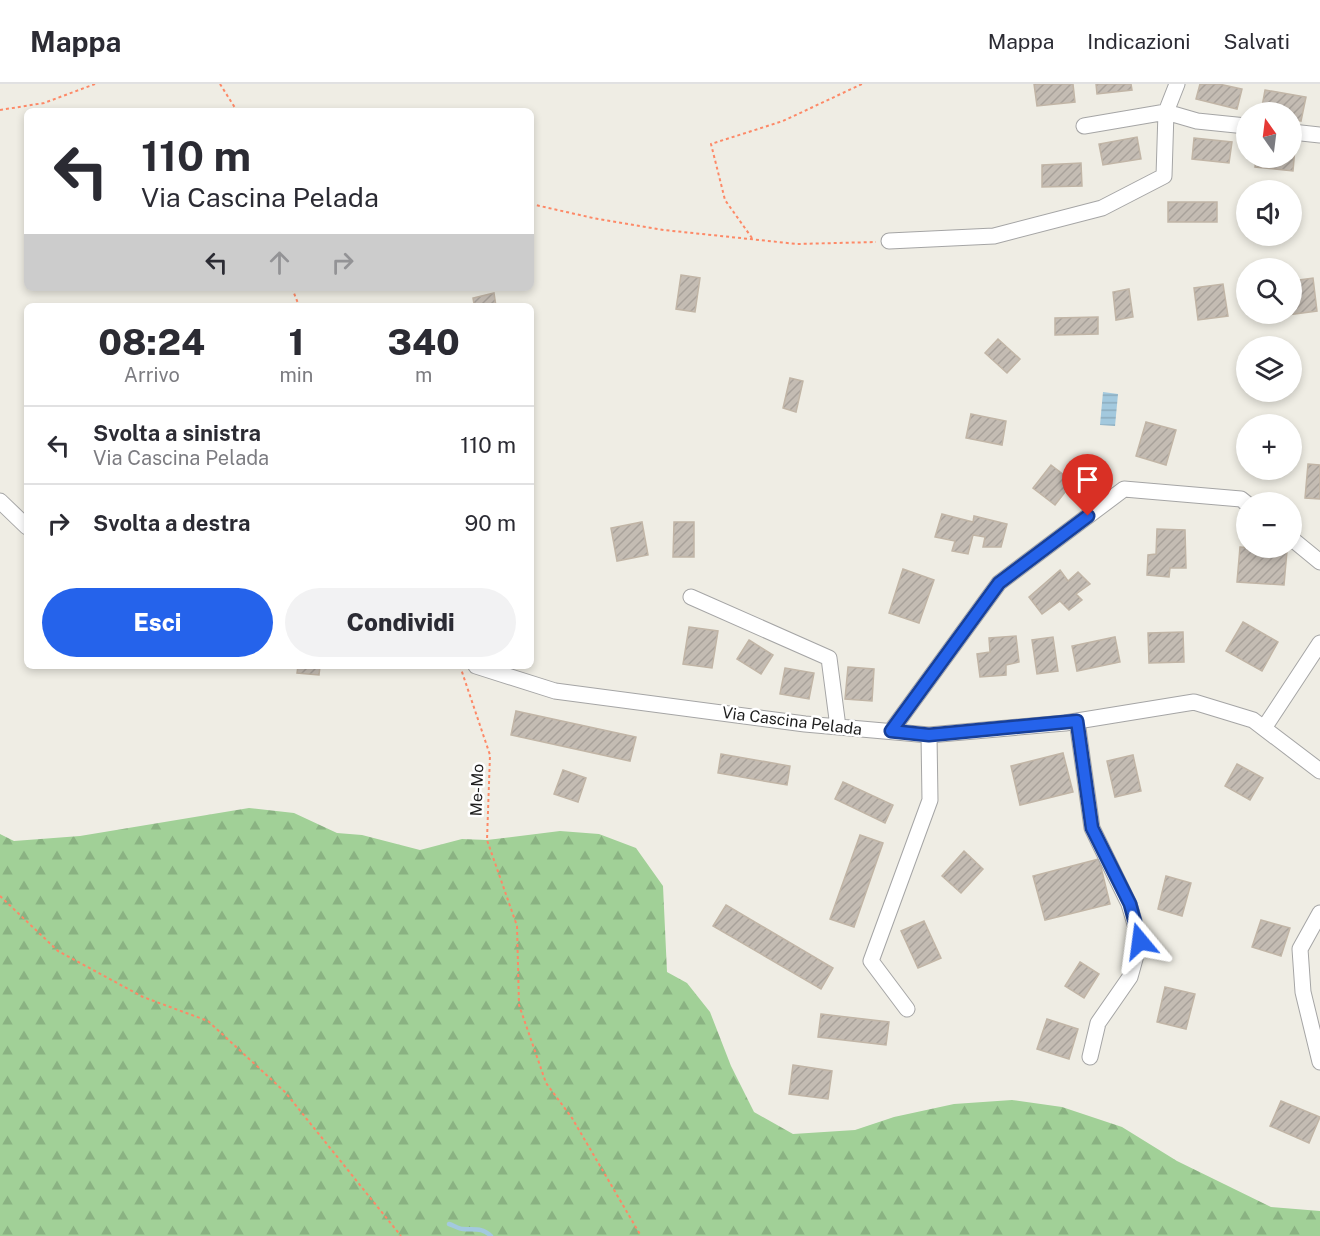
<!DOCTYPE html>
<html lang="it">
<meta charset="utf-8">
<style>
:root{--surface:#fff;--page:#f2f2f3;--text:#2b2b33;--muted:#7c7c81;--line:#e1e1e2;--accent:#2563eb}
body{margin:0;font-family:"Public Sans",sans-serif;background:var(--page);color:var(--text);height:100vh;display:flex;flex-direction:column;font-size:22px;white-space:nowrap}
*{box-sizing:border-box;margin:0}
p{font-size:20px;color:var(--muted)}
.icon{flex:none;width:33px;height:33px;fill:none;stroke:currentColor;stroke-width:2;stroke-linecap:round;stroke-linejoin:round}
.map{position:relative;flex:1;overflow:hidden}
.sheet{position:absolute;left:24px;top:219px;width:510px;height:366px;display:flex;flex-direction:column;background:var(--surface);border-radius:9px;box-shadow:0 3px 9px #0003}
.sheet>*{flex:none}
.banner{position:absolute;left:24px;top:24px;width:510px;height:183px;border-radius:9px;box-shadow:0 3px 9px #0003;background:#fff;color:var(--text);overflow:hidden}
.needle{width:39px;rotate:346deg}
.buttons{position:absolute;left:1236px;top:18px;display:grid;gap:12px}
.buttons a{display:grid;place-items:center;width:66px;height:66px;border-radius:50%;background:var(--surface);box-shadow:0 3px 9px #0003;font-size:30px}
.pin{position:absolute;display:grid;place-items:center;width:51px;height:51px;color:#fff;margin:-62px -26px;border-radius:50% 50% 50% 0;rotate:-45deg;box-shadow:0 0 6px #0007}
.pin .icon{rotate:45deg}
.me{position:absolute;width:66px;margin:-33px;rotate:344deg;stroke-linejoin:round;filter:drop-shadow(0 0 4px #0008)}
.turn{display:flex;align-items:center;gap:21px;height:126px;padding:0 18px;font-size:27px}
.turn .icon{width:78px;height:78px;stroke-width:2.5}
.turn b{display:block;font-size:42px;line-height:51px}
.lanes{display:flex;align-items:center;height:57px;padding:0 18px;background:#0003;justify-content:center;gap:30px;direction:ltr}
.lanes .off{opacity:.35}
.eta{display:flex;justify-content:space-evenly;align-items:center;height:102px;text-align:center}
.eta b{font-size:36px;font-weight:800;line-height:42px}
.button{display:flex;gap:12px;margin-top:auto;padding:12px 18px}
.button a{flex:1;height:69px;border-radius:36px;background:var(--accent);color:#fff;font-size:24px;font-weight:800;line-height:69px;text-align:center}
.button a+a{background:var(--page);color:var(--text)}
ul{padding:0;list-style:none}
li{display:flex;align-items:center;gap:18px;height:78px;padding:0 18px;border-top:2px solid var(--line)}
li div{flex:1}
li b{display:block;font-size:22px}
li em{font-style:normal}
header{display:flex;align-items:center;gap:36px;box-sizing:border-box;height:84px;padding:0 30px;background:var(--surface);border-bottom:2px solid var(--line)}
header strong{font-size:28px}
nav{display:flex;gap:33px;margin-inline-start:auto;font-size:21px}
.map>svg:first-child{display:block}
.forest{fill:url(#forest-firs)}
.water{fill:url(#water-rules)}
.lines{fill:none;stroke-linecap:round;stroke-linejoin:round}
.stream{stroke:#a3c9de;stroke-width:4.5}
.building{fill:url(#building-hatch);stroke:#c1b5a6;stroke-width:1.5}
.minor-casing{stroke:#a5a5a5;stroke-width:17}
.path{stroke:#fd8967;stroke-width:2;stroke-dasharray:3 3;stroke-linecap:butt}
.minor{stroke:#fff;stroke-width:15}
.route-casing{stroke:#184099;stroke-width:15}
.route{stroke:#2563eb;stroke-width:10}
.labels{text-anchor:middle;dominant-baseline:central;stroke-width:5;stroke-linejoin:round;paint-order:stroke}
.street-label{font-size:16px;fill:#1e1e1e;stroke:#fff}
</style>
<header>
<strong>Mappa</strong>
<nav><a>Mappa</a><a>Indicazioni</a><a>Salvati</a></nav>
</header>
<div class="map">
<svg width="1320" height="1152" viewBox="0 0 1320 1152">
<defs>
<pattern id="forest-firs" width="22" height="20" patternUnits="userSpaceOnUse" patternTransform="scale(1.5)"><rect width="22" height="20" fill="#a1d097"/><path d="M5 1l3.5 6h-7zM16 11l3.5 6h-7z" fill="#8ab282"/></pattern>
<pattern id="water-rules" width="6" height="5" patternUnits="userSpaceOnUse" patternTransform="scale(1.5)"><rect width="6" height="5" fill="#a3c9de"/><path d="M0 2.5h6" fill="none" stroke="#8cacbe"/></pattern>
<pattern id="building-hatch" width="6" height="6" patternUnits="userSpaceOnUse" patternTransform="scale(1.5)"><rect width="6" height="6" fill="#c4bcb3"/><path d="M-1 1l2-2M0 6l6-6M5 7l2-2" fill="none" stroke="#a8a19a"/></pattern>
</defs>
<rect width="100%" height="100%" fill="#efede4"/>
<!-- forest -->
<path class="forest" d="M249 724 294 729 337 749 362 751 420 766 462 755 487 756 560 747 599 750 636 764 663 802 667 888 687 899 710 928 731 982 754 1028 793 1050 855 1046 894 1033 954 1020 1012 1016 1062 1023 1122 1043 1177 1077 1271 1123 1320 1127V1152H0V750L14 757 80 752Z"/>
<!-- water -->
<path class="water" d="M1103 308 1118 310 1115 342 1100 341Z"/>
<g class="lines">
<!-- stream -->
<path class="stream" d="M449 1140C453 1141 459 1145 463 1145 474 1146 482 1143 491 1152"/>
</g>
<!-- building -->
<path class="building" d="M1034 0H1073L1075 18 1037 22Z
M1096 0H1131L1132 6 1097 10Z
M1200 0H1219L1242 5 1237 25 1196 15Z
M1265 6 1306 13 1301 37 1292 35V28H1261Z
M1137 53 1141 75 1103 81 1099 60Z
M1194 54 1232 58 1229 79 1192 75Z
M1292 64H1295L1293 87 1255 83 1256 74H1292Z
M1081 79 1082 102 1042 103V81Z
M1168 118H1217V138H1168Z
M681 191 700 194 695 228 676 225Z
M1313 194 1317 227 1265 234 1264 230H1292V197Z
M1223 200 1228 232 1198 236 1194 204Z
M1129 205 1133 233 1116 236 1113 208Z
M494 209 496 222H464L474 220 473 214Z
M1098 233V250L1055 251V234Z
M998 255 1020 275 1007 289 985 269Z
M790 294 803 297 796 328 783 324Z
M971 330 1006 337 1002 361 966 354Z
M1146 338 1176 346 1166 381 1136 372Z
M1308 380 1320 381V415L1305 414Z
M1051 381 1073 398 1055 421 1033 404Z
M942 430 973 438 974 432 1007 440 1001 463H983L985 453 973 451 968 470 952 467 955 457 935 453Z
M642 438 648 471 617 477 611 444Z
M674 438H694V473H673Z
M1157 445 1185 446 1186 484H1170L1169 493 1147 491 1148 471 1156 470Z
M1240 463 1287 467 1284 501 1237 498Z
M903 485 934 496 919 539 889 529Z
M1060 486 1068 497 1078 488 1090 500 1076 510 1082 516 1069 526 1060 517 1042 530 1029 513Z
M1243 538 1278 558 1262 587 1226 567Z
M689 543 718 547 712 584 683 580Z
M1183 548 1184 578 1149 579 1148 549Z
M1016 552 1019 578 1006 581V591L980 593 977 570 990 568 989 554Z
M1053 553 1058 587 1037 590 1032 556Z
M1115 553 1120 578 1077 587 1072 562Z
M749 556 773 571 761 590 737 575Z
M298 582H320L319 591 297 589Z
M848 583 874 585 872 617 845 615Z
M785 584 814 589 809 615 780 610Z
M516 627 636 653 630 677 511 651Z
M1063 669 1073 708 1020 721 1011 682Z
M721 670 790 682 787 701 718 689Z
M1133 671 1141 707 1115 713 1107 677Z
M1237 680 1263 694 1250 716 1225 702Z
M563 686 586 694 578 718 554 710Z
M843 698 893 721 885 739 835 715Z
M860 751 883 759 854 843 830 835Z
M964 767 983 785 961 809 942 792Z
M1099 775 1110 820 1045 836 1033 792Z
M1166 792 1191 799 1182 832 1158 825Z
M726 821 833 884 821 905 713 842Z
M1261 836 1290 844 1281 872 1252 863Z
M924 837 941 874 918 884 901 847Z
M1080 878 1099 890 1084 914 1065 902Z
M1165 903 1195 910 1186 945 1157 938Z
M821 930 889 938 886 961 818 953Z
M1047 935 1078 945 1069 975 1037 965Z
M793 981 832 987 828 1015 789 1010Z
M1281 1017 1320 1033 1309 1059 1270 1042Z"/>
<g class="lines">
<defs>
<path id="minor" d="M1084 42 1166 28 1177 0
M1292 48 1320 51
M889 157 994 152 1102 124 1164 92 1166 28 1197 37 1246 42
M0 417 27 443
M1292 455 1320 478
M691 513 829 574 838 643
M476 582 555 607 805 640 929 651 1065 639 1194 618 1253 636 1320 687
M1077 637 1092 744 1129 820 1140 857 1130 893 1098 939 1090 973
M1264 644 1320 559
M891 647 999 499 1124 405 1241 415 1246 419
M1320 829 1300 865 1303 908 1320 978
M907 925 871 877 930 716 929 651"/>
</defs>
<!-- minor casing -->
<use href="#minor" class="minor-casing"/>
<!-- path -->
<path class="path" d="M220 0 237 27
M0 26 44 19 95 0
M531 120 593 134 664 146 797 160 876 158
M752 154 725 116 711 60 783 37 862 0
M292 204 299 222
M460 582 490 671 487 756 517 842 519 921 546 999 572 1034 641 1152
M0 812 58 867 143 913 208 937 285 1008 401 1152"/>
<!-- minor -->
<use href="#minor" class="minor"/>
</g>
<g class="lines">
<defs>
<path id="route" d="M1088 432 999 499 891 647 929 651 1077 637 1092 744 1130 820 1140 857"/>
</defs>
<!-- route casing -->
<use href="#route" class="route-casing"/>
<!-- route -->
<use href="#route" class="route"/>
</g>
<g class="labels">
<!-- street labels -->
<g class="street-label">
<text transform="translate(792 637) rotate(7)">Via Cascina Pelada</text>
<text transform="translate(477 706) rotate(-88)">Me-Mo</text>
</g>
</g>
</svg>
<div class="buttons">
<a><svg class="needle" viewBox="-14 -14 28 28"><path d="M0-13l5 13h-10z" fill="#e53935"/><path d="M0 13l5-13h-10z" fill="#7c7c81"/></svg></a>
<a><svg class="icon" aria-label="sound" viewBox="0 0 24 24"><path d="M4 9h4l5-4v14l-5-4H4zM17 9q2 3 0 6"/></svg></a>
<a><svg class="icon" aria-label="search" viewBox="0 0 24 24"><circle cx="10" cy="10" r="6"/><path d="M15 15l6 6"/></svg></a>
<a><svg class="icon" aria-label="layers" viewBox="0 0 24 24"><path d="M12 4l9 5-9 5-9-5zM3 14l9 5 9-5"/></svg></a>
<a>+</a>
<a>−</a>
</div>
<div class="pin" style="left:1088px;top:432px;background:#d93025"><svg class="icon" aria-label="arrive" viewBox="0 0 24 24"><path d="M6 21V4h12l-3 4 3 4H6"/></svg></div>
<svg class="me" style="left:1140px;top:857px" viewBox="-20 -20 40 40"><path d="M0-17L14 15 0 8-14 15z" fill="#2563eb" stroke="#fff" stroke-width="4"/></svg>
<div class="banner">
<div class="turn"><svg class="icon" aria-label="left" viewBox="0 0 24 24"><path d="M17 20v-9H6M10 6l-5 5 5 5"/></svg><div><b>110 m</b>Via Cascina Pelada</div></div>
<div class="lanes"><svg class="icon" aria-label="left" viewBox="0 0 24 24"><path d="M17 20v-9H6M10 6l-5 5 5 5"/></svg><svg class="icon off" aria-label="ahead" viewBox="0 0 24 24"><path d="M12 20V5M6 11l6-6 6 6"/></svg><svg class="icon off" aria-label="right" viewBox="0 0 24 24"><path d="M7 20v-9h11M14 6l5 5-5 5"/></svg></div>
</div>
<section class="sheet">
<div class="eta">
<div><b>08:24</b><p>Arrivo</p></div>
<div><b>1</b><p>min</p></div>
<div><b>340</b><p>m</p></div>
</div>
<ul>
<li><svg class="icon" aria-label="left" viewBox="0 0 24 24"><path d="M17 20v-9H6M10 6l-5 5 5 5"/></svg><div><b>Svolta a sinistra</b><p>Via Cascina Pelada</p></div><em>110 m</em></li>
<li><svg class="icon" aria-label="right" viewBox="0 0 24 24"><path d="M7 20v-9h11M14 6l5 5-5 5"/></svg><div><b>Svolta a destra</b></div><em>90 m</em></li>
</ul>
<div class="button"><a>Esci</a><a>Condividi</a></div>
</section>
</div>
